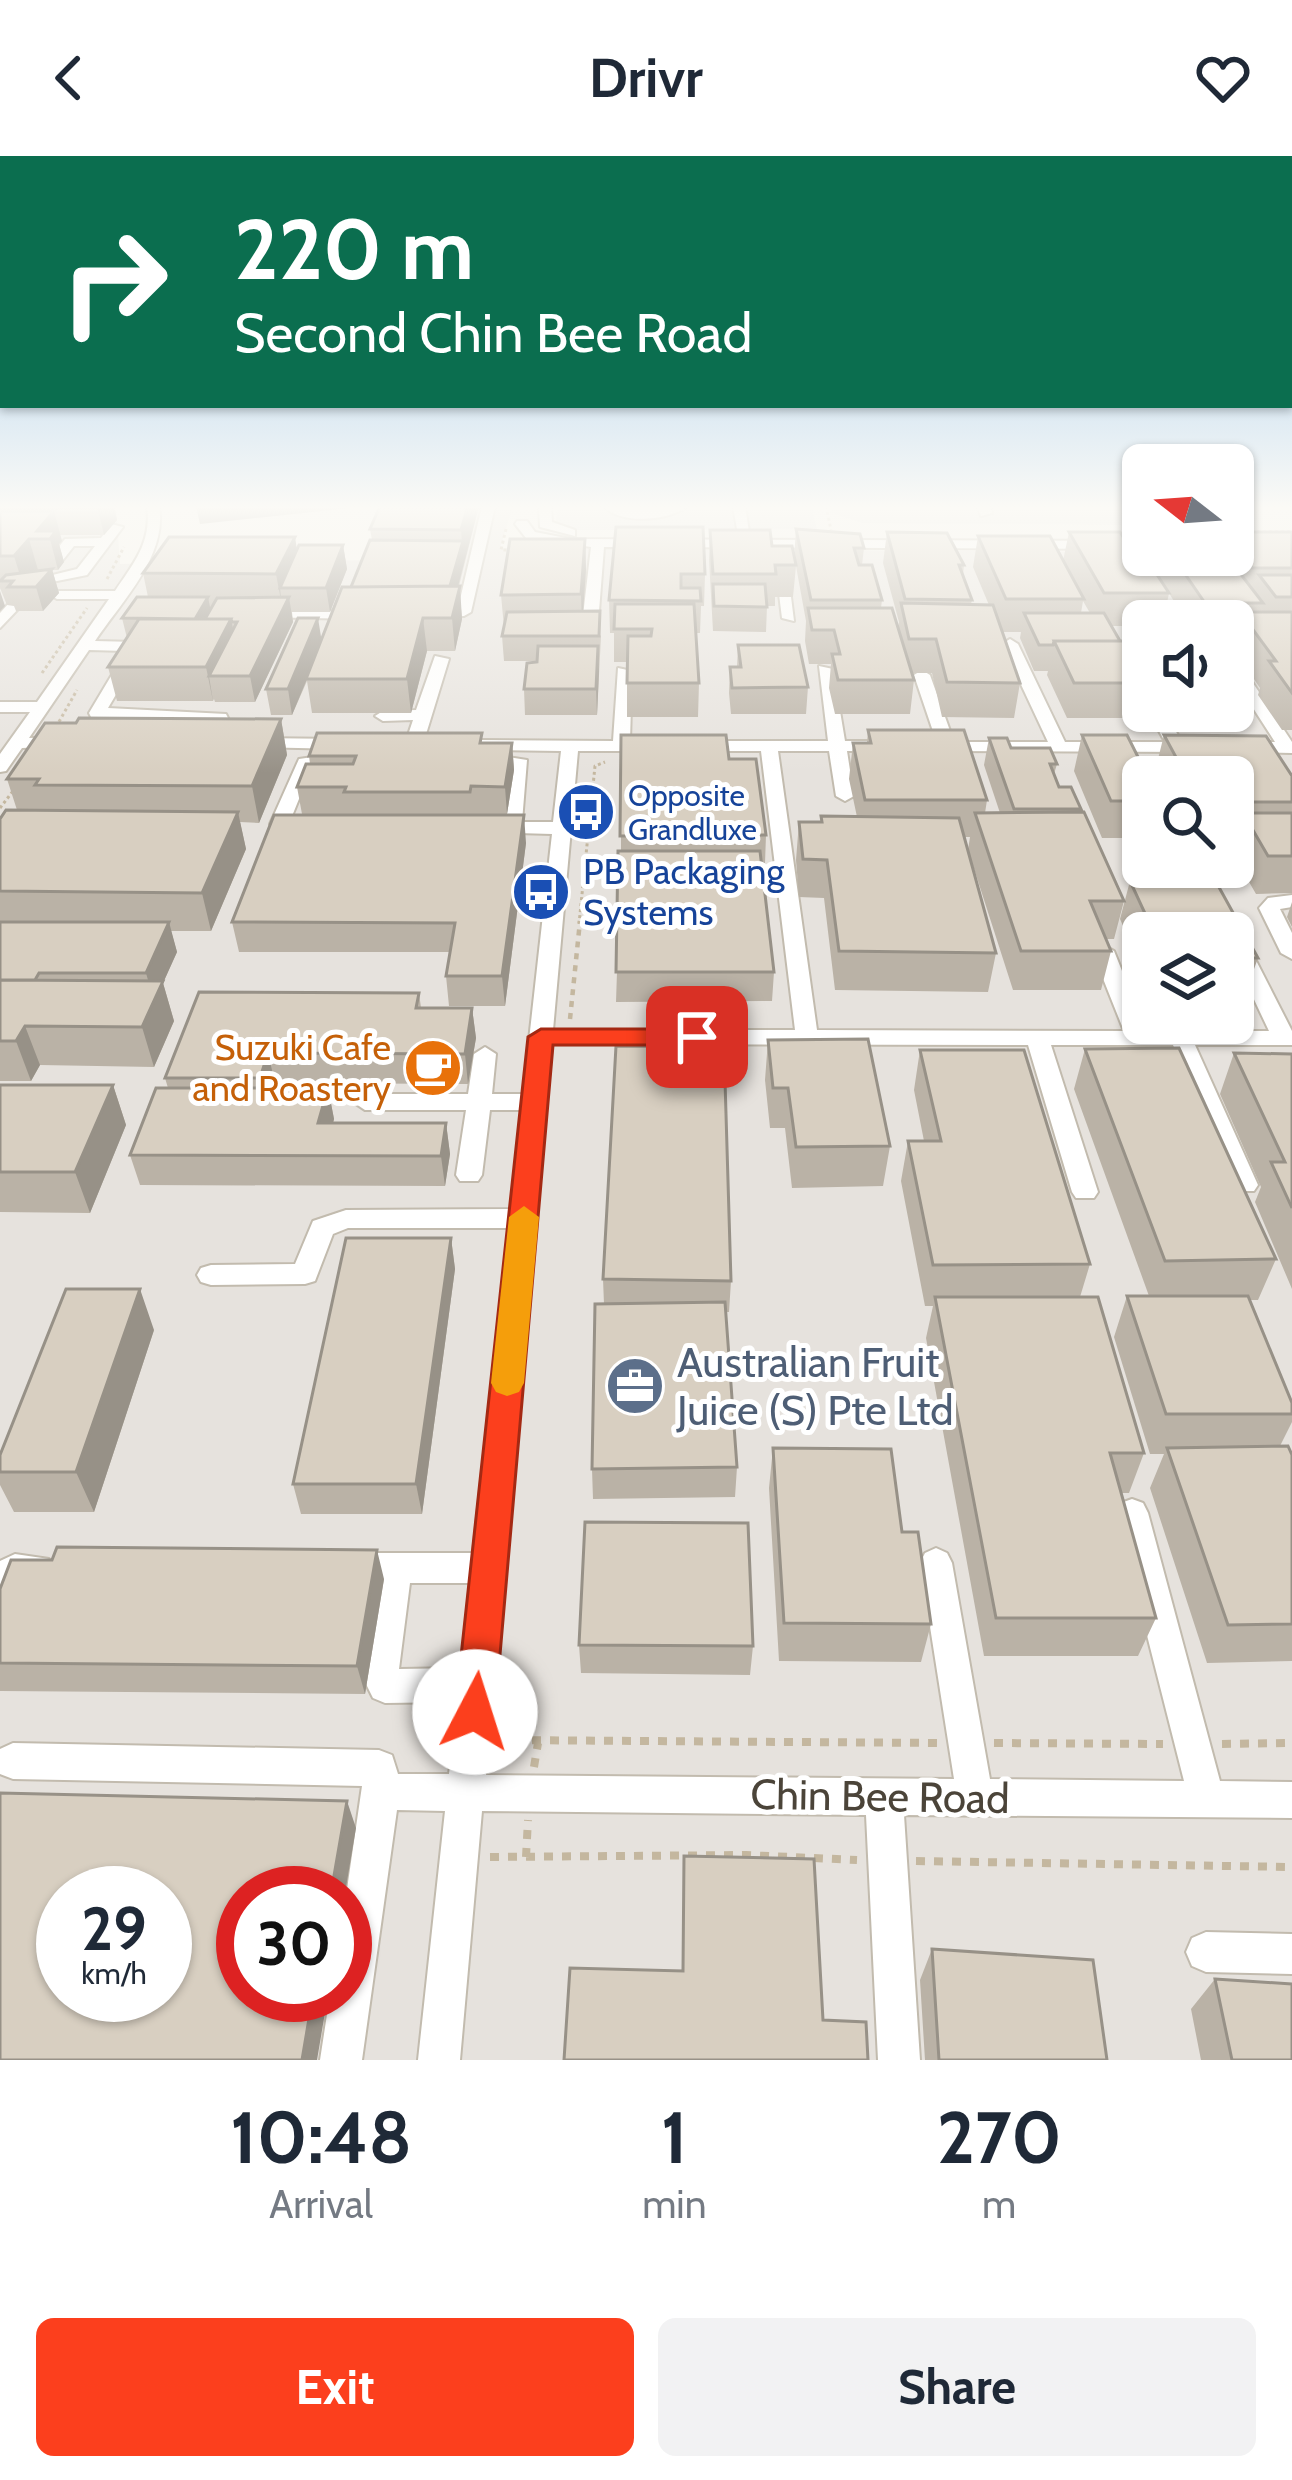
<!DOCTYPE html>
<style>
:root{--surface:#fff;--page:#f2f2f3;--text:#1f2937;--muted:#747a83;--accent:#fc3f1d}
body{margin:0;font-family:Cabin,sans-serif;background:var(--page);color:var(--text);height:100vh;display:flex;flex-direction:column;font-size:45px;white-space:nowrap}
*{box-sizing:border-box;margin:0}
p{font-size:39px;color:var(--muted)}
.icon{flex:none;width:66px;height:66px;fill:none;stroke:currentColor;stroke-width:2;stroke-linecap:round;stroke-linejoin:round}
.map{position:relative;height:1904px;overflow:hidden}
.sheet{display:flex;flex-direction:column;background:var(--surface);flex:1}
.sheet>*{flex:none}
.hud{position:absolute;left:0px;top:0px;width:1293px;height:252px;box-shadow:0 3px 9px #0004;background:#0b6e4f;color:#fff;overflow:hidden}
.needle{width:78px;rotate:287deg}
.tools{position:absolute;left:1122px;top:288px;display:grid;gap:24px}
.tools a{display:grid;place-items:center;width:132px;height:132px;border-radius:18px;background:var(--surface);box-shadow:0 3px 9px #0004;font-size:60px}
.speed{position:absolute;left:36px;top:1710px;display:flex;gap:24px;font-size:60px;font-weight:700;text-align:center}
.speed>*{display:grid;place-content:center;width:156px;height:156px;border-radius:50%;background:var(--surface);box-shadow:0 3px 9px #0004;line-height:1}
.speed small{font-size:30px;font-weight:400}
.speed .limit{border:18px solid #d22;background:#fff;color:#111}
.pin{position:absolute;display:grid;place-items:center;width:102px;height:102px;color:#fff;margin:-51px;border-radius:24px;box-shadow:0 6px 18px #0006}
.me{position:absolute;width:132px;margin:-66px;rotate:5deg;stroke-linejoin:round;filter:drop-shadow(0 0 9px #0008)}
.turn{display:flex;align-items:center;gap:42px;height:252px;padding:0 36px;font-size:54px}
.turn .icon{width:156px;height:156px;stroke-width:2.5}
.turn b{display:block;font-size:84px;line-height:102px}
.eta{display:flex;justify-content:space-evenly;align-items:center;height:204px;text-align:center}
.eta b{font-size:72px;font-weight:700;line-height:84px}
.action{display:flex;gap:24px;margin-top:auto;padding:24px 36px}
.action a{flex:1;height:138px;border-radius:18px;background:var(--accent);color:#fff;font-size:48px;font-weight:700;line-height:138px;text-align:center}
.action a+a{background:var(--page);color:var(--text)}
header{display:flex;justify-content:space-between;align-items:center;height:156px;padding:0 36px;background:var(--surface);font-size:54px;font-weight:700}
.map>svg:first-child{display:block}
.industrial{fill:#e6e2dd;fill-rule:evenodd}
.parking{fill:#e5e3e0}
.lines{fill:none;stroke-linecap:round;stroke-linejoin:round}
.minor-casing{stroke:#c2bbae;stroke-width:4}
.path-far2{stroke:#c4b79f;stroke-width:3;stroke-dasharray:3 3;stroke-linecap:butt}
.path-far1{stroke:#c4b79f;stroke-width:4.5;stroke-dasharray:6 6;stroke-linecap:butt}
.path{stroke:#c4b79f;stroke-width:8;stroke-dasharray:9 9;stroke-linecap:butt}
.minor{fill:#fff;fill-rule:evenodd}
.wall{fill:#bab2a6;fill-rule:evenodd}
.shaded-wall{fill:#979187}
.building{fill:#d8cfc1;stroke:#979187;stroke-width:3;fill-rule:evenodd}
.route{fill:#fc3f1d;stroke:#a42913;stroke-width:3}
.slow{fill:#f59e0b}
.labels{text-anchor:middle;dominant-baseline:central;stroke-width:10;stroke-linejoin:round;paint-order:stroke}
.far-transit-label{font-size:30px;fill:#164399;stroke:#fff;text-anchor:start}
.transit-label{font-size:36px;fill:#164399;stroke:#fff;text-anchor:start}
.food-label{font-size:36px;fill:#c56008;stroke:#fff;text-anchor:end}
.near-service-label{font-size:42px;fill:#4e5e75;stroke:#fff;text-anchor:start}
.near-street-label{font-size:42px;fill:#4b4439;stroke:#fff}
</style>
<header><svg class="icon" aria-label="back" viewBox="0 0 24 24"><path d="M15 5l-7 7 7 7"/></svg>Drivr<svg class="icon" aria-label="heart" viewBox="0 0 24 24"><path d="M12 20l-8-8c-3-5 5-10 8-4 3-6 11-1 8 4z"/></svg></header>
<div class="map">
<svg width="1292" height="1904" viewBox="0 0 1292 1904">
<rect width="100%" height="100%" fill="#f6f3ec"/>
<!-- industrial -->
<path class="industrial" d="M116 350 120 408 374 404 396 350H513L500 392 1292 397V1904H0V352ZM1143 465H1233V555H1143ZM1143 621H1233V711H1143ZM1143 777H1233V867H1143ZM63 1737H165V1839H63ZM243 1737H345V1839H243Z"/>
<!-- parking -->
<path class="parking" d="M558 350H811L817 373 578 374 563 371 556 364Z
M830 350H1143V369L862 367 832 357Z"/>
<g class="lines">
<defs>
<path id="minor" d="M147 350H159C168 400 121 446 95 485L136 486 144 491 108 552 226 558 228 562 219 587 210 592 201 587 210 567 91 561 89 557 126 495 89 494 29 582 60 581 69 586 66 590 22 592 6 615 0 616V598L30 556H0V546H37L109 443H57L50 439 57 435H115C134 407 152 386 147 350Z
M482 350H495L471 456 464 460 428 462V456L458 452Z
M539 350H551L552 366 575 374V380L540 371Z
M604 350H687C671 365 618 369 604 350Z
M733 350H745L750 382 738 379Z
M977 350H990L992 357 981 360Z
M517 365H527L535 376 571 383 1143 385V393L604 391 598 468 590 473 582 468 591 391 526 382 515 368Z
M111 368 123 371 87 419 32 430V424L77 413 95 390H74L59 409H49L47 406 65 383 101 382Z
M779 438 791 441 794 465 782 462Z
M9 447 21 450 0 472V457Z
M259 454 362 455 369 459 362 463 254 461 252 458Z
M1010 483 1018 488 1065 586H1165L1148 555H1164L1182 586 1203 591 1194 596 934 595 931 591 937 587 914 519 922 514 930 519 954 586H1048L1002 488Z
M435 500 449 503 423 588 408 592 405 588 413 564 383 565 375 560 383 555 416 554Z
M1233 504 1239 506 1292 586V597L1240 596 1231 591 1240 586H1275L1233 521Z
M819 510 833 513 845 585H882L891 590 882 595H847L854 640 845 645 836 640 829 595H778L817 874 1124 875 1092 795 1103 789 1114 795 1146 875H1269L1233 799V782L1245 783 1292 875V889H1195L1258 1029 1254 1035H1236L1173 889H1051L1098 1036 1094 1042H1076L1072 1036 1028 889 552 888 486 1619 954 1623 920 1407 925 1397 936 1392 947 1397 952 1407 990 1623 1184 1625 1116 1357 1121 1347 1132 1343 1143 1347 1148 1357 1220 1625 1292 1626V1662L904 1659 920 1904H878L866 1659 482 1655 460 1904H418L445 1655 397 1654 362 1904H320L330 1839H345V1747L362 1630 13 1623 0 1618V1593L13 1587 379 1594 392 1599 398 1618H449L457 1546 385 1547 373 1542 363 1522 377 1427H348L336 1422 332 1412 336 1402 348 1397H473L509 1072H348L333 1078 315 1125 305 1128 211 1129 201 1126 197 1119 201 1112 211 1109 295 1108 313 1065 346 1054 511 1053 522 954H490L482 1019 478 1025H460L456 1019 466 954H365L353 946 365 938H468L474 898 485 891 496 898 492 938H523L552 678 485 676V668L503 666 512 612 480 603 489 598 527 604 522 666H553L561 595 478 594 469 589 478 584 613 585 618 512 632 515 630 585H654L663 590 654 595H578L553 874H795L761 595H694L685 590 694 585H828ZM410 1427H470L461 1512 399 1513Z
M256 582 342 583 351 588 342 593 250 591V583Z
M340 597 346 598V606L312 611 290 665 303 668V676L272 672 270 668 299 603Z
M1292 739V751L1280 753 1292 777V803L1281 797 1259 752 1268 742Z
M15 1398 49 1403 53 1413 49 1423 20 1428 0 1438V1405Z
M1206 1776 1292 1778V1818L1206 1816 1192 1810 1186 1796 1192 1782Z"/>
</defs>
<!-- minor casing -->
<use href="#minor" class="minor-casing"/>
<!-- path-far2 -->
<path class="path-far2" d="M826 350 831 374
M506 373 501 394H511
M1233 376H1292
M107 423 124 391
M42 517 87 452
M56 571 77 534
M0 652 13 635
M579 768 595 610 605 606"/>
<!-- path-far1 -->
<path class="path-far1" d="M570 863 580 765"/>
<!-- path -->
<path class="path" d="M496 1584 941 1587
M994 1587 1163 1588
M1222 1588 1292 1587
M534 1611 538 1587
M490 1701 746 1699 857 1704
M526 1701 528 1664
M916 1705 1292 1711"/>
<!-- minor -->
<use href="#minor" class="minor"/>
</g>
<!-- wall -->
<path class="wall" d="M0 350H114L117 364 104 379H60L62 385 59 388 64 406 58 414H52L59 437 43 455H16L14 450 7 449 0 432Z
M479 350 459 430 462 463 455 495H427L411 557H312L307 525 292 559H271L266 533 322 484 351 431 372 384 370 373Z
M616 371 705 418 704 450H701L700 477H696L699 527 698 561H627V506H614V477H610L609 444Z
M796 373 864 392 862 409 882 444 881 452 898 472 899 466 883 407 887 376 964 409 963 419 972 444 971 448 989 449 973 411 978 380 1063 405 1069 376 1140 408 1163 427 1147 403 1148 399H1233V376H1292V574H1282L1258 539 1260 532 1233 492V465H1143V504L1132 484 1136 470H1111L1142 515 1143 510V549L1140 562H1067L1047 519 1048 515H1034L1020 482 1021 476H1002L1020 527 1014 562 942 561 932 517H912L914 524 910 558H835L829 532 831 508H809L805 485 806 465 796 410 793 441H775V450H767L766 476 713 475 709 404 710 374 794 402ZM1169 437 1178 452H1166ZM1083 445 1090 457H1081Z
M585 383 586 414 583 455 601 480 597 559H525L524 533 537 505H504L502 480 504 471 501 439Z
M343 389 347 413 330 456H292L293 466 255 546H215L214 543 213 545H117L108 511 127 482 122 462 148 441 143 417 297 394Z
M738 489 808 531 806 558H731L729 537 730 511H737Z
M1233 506 1250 532 1240 567 1168 566 1162 555H1233Z
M281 563 287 599 259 667 240 666 246 693 211 775H171L177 796 163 827 174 865 154 911 40 909 31 925H0V663L17 654 7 623Z
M868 574 987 644 985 657H1000L984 609 989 582 1057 608 1054 618 1059 631 1081 653 1080 656 1124 745 1114 783H1106L1111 795 1101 834H1013L968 694 970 681H964L996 797 988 836 835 834 824 742 799 741 796 704 799 666H821V660L857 661 849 623 853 587H867Z
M621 579 729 603 766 679 765 707H761L774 816 772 845 616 846 621 695Z
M1082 579 1139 603H1158L1164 579 1292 620V737L1256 738 1233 698 1235 683H1233V621H1143V682H1102L1074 615Z
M482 587H512L514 614 507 658H474L526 687 505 850H449L446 820 450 796H239L232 766 302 658 297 631 310 608 309 600Z
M1215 724 1258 802 1244 841H1233V777H1143V816L1120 763 1130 725Z
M1292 746V771L1287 761Z
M419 837 421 852H472L476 882 468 928 275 927 274 932H328L334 963 333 967H446L450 998 445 1030 140 1029 130 999 168 932 165 922Z
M768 884 890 990 883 1030 792 1032 785 972H770L765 924Z
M1085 893 1276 1103 1258 1144H1250L1292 1247V1266L1280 1290 1292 1299V1505L1207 1507 1150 1332 1164 1298H1150L1114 1181 1127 1140H1149L1074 933Z
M920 894 1090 1108 1080 1141 1144 1297 1129 1337H1121L1156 1462 1138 1500H984L926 1182 933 1150H925L901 1025 908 985H924L914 934Z
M1234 897 1292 898V1133L1255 1046 1261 1031 1220 938Z
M0 929H113L126 969 90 1057 0 1056Z
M451 1082 455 1113 422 1358H301L293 1328Z
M603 1123 731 1125 729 1156H726L737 1311 735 1341 593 1343 592 1313 604 1148Z
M154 1174 94 1356H14L0 1329V1299Z
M773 1292 902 1376 931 1468 921 1506 779 1505 769 1332Z
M384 1423 365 1538 0 1535V1433Z
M579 1489 753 1490 750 1519 581 1517Z
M932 1793 1107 1904H925L920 1824Z
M1215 1823 1292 1904H1201L1191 1853Z"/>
<!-- shaded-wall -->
<path class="shaded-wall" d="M97 350H114L117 364 104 379Z
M196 350H369L200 368Z
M468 350H479L451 457 449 433 462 387 461 374Z
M54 355 62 385 59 388 64 406 58 414 50 383 37 375Z
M295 381 300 412 280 432 282 450 276 418Z
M29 383 38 414 24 432 14 400Z
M585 383 586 414 582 471 581 438Z
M343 389 347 413 330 456 326 432Z
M52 413 59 437 43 455 36 431Z
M460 430 462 463 455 495 452 462Z
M0 435 5 450 0 455Z
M208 441 213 466 195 463Z
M289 441 293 466 255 546 250 520Z
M318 462 322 487 292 559 288 533Z
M423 462 427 495 411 557 407 523Z
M231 463 238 496 209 520 213 545 206 511Z
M598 490 599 516 597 559 596 533Z
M281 563 287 599 259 667 252 630Z
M512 587 514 614 507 658 505 631Z
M238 656 246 693 211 775 202 737Z
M524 659 526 687 505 850 502 820Z
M169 766 177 796 163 827 174 865 154 911 142 871 154 845 146 817Z
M472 852 476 882 468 928 465 898Z
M25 870 40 909 31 925 16 885Z
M268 897 275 927 267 953 260 922Z
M113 929 126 969 90 1057 75 1016Z
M328 932 334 963 325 997 318 967Z
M446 967 450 998 445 1030 441 1000Z
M451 1082 455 1113 422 1358 416 1328Z
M140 1133 154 1174 94 1356 76 1316Z
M377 1394 384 1423 365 1538 357 1510Z
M347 1645 356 1672 345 1737H331Z
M313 1839H328L317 1904H302Z"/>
<!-- building -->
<path class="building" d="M380 350H468L461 374 370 373Z
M0 355H54L37 375H56L50 383H29L14 400H0Z
M616 371H703L705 418H681V432H700L701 445 609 444Z
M796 373 860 378 864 392H854L859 409H872L882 444H811Z
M710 374H770L772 390H792L796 409H775L776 418H713Z
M887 376 947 377 964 409H959L972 444 905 443Z
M1069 376H1120L1140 408H1150L1169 437H1104Z
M1233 376H1292V412H1252L1233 388Z
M978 380H1050L1084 443H1006Z
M169 381H295L276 418 143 417Z
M510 383H585L581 438 501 439Z
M370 384 463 385 450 430 351 431Z
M299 389H343L326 432H280Z
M1172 399H1226L1263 447H1205Z
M52 413 36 431H8L13 425H0L6 419Z
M1259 419H1292V441H1276Z
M713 428H765L767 451 714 450Z
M460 430 452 462H423L407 523H306L342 431Z
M137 441H208L195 463 122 462Z
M289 441 250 520H209L237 466H232L231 463H205L217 442Z
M901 447 993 449 1020 527 947 526 936 483H909Z
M615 448H694L699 527H627L628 480H651L652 473H614Z
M1140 451 1197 452 1206 465H1148Z
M808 452H892L914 524H838L832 498H840L834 474H812Z
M600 455 599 480H502L507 456Z
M1240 456H1292V537L1269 505H1276Z
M1024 457H1104L1120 485H1054L1053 489H1039Z
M298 462H318L288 533H266Z
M139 463H231L206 511H108Z
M1054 485H1124L1143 518V527H1074Z
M738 489H799L808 531 732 532 730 511H741Z
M538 490H598L596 533H524L527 507 537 506Z
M1233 506 1250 532H1233Z
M79 562 281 563 252 630 35 629 39 623H7L45 567H76Z
M868 574H964L987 644H865L853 587H871Z
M317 577H482L480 587H512L505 631 471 630 470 636H344L346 631H297L306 608H353L356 600H309Z
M621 579H726L729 603H756L766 679 620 680Z
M1082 579H1127L1139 603H1177L1164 579 1266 580 1292 620V646H1233V621H1143V645H1111Z
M989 582H1007L1011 592H1050L1057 608H1050L1059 631H1071L1081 653H1014Z
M6 654 238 656 202 737 0 735V663Z
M1084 656 1124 745H1090L1111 795H1021L975 657Z
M1243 657H1292V700H1268Z
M274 659H524L502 820H446L455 767 232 766Z
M821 660 959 662 996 797 839 795 827 704 803 703 799 666H822Z
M618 695H760L774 816H616Z
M1215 724 1258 802H1233V777H1154L1130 725Z
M0 766H169L146 817H39L35 824H0Z
M0 824 163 825 142 871 25 870 16 885H0Z
M199 836 419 837 416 852H472L465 898 268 897 260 922H165Z
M868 883 890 990 796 991 788 932H773L768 884Z
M616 890 724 891 731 1125 603 1123Z
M1179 892 1276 1103 1165 1105 1085 893Z
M920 894H1024L1090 1108 933 1109 908 985H941Z
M1234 897 1292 898V1052L1271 1006H1285Z
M0 929H113L75 1016H0Z
M156 932H328L318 967H446L441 1000 130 999Z
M346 1082H451L416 1328H293Z
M66 1133H140L76 1316H0V1299Z
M1127 1140H1248L1292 1247V1258H1166Z
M935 1141H1098L1144 1297H1110L1156 1462H996Z
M725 1146 737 1311 592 1313 595 1148Z
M1288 1290 1292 1299V1468L1228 1469 1167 1292Z
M773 1292 891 1293 902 1376H918L931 1468 784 1467Z
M585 1366 748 1367 753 1490 579 1489Z
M57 1391 377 1394 357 1510 0 1507V1433L11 1404H52Z
M0 1637 347 1645 331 1737H243V1839H313L302 1904H0ZM63 1737H165V1839H63Z
M684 1700 814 1703 823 1864 866 1866 868 1904H564L570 1812 683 1815Z
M932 1793 1093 1804 1107 1904H939Z
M1215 1823 1292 1828V1904H1232Z"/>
<!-- sky -->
<linearGradient id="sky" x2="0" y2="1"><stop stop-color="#8fc1ec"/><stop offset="0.57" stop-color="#fbfaf6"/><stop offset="1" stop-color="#fbfaf6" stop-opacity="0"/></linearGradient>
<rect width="1292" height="617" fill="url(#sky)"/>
<!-- route -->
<path class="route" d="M541 873H697L710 881 697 889H553L495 1556 489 1570 475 1576 461 1570 455 1556 528 881Z"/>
<!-- slow -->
<path class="slow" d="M524 1050 539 1061 524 1227 519 1236 507 1240 496 1236 491 1227 509 1061Z"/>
<!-- icons -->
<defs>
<symbol id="bus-disc" viewBox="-11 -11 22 22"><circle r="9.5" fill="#1a4fb4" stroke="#fff"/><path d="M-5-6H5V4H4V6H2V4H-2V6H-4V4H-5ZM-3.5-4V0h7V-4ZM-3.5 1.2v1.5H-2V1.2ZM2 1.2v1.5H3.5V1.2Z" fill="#fff"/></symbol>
<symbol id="cafe-disc" viewBox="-11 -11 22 22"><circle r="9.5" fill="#e8710a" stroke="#fff"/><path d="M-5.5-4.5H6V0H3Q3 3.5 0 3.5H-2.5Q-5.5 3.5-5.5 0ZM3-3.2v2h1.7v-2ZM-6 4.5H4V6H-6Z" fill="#fff"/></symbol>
<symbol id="office-disc" viewBox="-11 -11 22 22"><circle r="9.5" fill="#5c6f8a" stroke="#fff"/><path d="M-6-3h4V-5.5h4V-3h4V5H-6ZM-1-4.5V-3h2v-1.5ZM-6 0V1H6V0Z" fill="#fff"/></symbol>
</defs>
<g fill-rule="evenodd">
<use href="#bus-disc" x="553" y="623" width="66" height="66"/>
<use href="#bus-disc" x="508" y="703" width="66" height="66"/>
<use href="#cafe-disc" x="400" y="879" width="66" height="66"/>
<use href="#office-disc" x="602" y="1197" width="66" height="66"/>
</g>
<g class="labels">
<!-- far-transit labels -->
<g class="far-transit-label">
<text x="628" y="639">Opposite<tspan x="628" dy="34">Grandluxe</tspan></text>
</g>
<!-- transit labels -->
<g class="transit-label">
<text x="583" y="715">PB Packaging<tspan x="583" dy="41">Systems</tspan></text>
</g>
<!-- food labels -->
<g class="food-label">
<text x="391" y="891">Suzuki Cafe<tspan x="391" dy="41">and Roastery</tspan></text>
</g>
<!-- near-service labels -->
<g class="near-service-label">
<text x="677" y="1206">Australian Fruit<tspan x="677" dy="48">Juice (S) Pte Ltd</tspan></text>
</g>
<!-- near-street labels -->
<g class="near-street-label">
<text transform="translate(880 1640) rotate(1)">Chin Bee Road</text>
</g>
</g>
</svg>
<div class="tools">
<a><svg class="needle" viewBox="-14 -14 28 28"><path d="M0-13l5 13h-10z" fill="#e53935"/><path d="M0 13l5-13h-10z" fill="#747a83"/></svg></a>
<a><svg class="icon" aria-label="sound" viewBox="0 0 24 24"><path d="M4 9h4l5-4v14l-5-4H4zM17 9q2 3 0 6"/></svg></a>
<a><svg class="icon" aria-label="search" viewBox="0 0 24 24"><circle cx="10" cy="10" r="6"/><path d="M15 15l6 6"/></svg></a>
<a><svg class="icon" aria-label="layers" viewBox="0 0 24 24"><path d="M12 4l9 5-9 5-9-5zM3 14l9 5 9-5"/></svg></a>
</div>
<div class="speed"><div>29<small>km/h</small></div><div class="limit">30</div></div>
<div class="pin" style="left:697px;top:881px;background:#d93025"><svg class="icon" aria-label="arrive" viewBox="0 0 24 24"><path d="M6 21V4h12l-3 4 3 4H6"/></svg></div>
<svg class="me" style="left:475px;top:1556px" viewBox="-20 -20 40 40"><circle r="19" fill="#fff"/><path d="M0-13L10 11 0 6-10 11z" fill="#fc3f1d"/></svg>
<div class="hud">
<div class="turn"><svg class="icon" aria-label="right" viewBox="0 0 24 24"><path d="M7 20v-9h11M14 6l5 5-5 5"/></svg><div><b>220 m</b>Second Chin Bee Road</div></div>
</div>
</div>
<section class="sheet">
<div class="eta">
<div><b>10:48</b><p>Arrival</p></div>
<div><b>1</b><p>min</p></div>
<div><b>270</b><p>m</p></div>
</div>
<div class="action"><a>Exit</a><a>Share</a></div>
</section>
